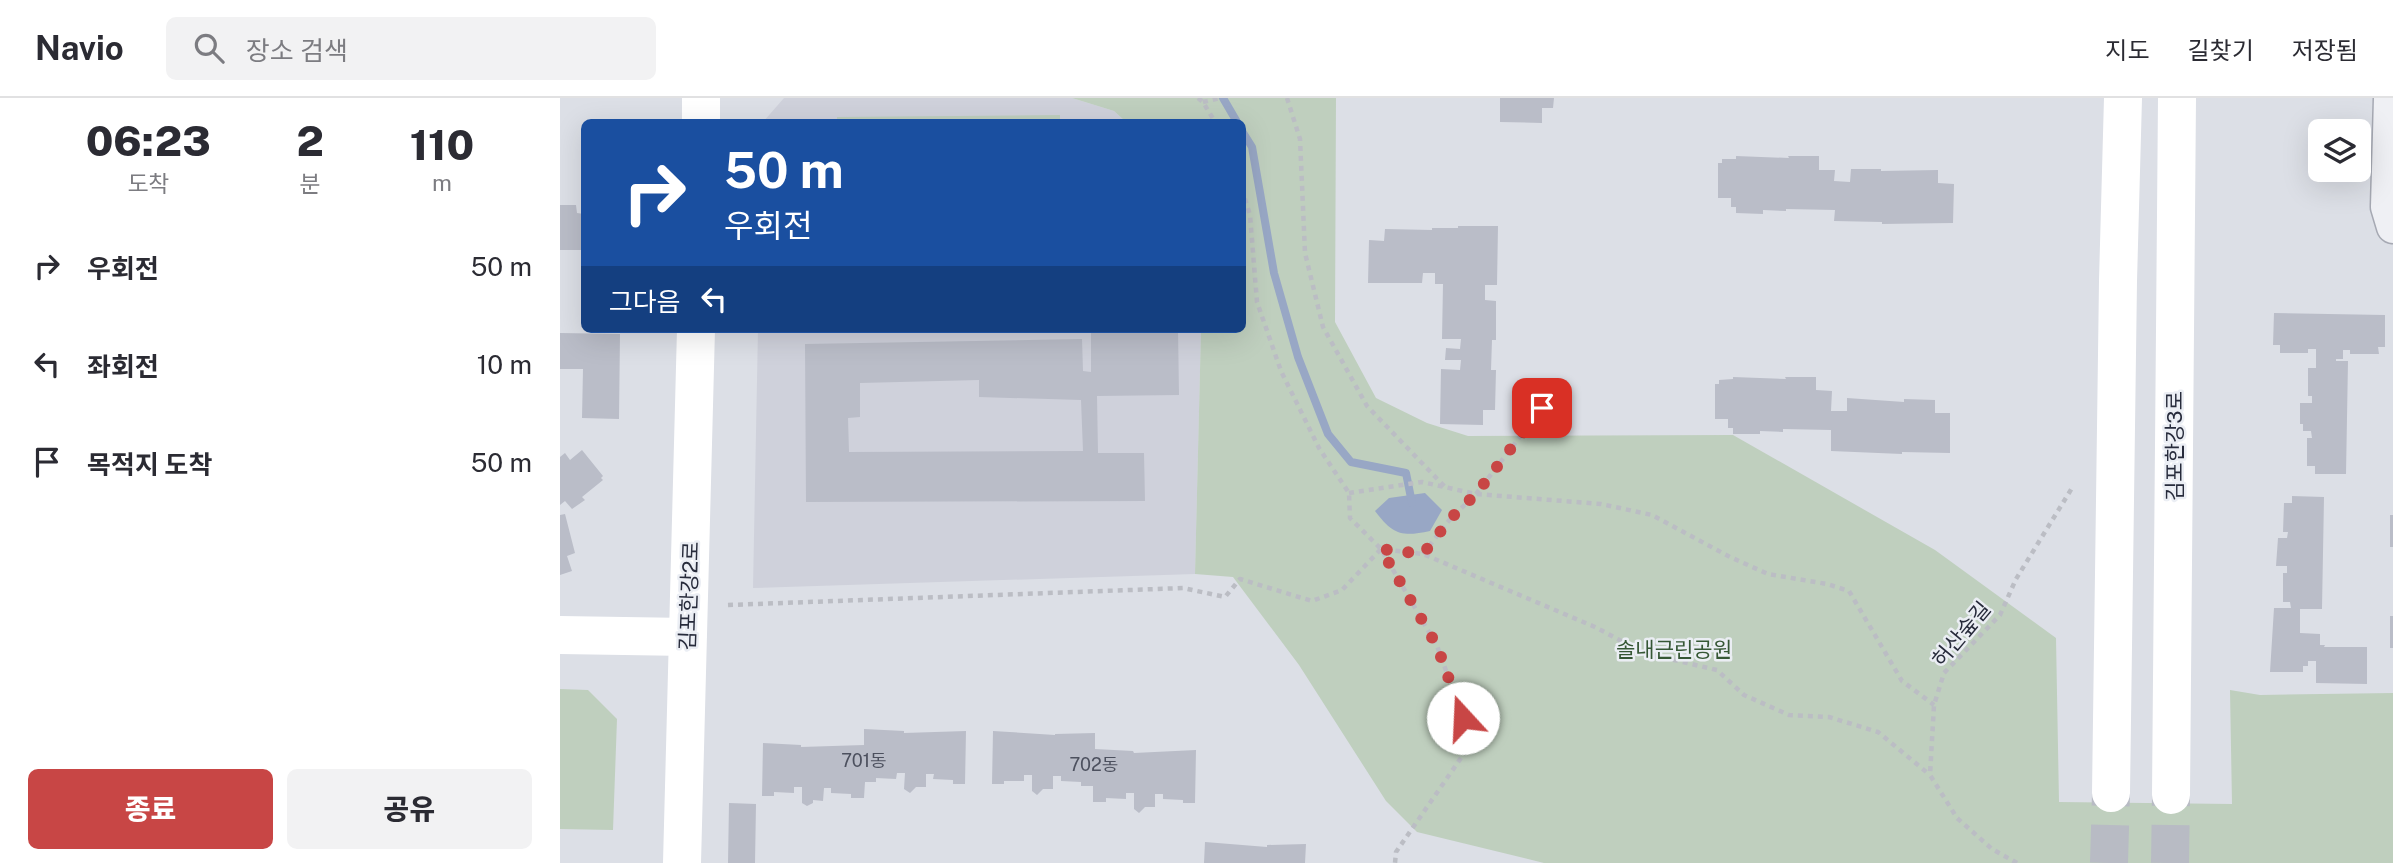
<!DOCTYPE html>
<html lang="ko">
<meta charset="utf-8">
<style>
:root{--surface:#fff;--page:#f2f2f3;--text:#2b2b33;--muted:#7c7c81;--line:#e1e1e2;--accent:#c84645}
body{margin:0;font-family:"Public Sans","Noto Sans KR",sans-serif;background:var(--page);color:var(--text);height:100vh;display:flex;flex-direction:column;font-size:26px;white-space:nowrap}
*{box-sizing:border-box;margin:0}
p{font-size:23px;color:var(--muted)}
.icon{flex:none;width:38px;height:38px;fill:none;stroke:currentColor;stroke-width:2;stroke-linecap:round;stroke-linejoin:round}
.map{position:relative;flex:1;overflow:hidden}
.sheet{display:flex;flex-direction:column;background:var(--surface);width:560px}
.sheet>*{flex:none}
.hud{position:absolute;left:21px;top:21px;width:665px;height:214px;border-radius:10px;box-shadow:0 7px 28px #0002;background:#1a4fa0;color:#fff;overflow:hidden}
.controls{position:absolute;left:1748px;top:21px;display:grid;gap:14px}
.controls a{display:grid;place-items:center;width:63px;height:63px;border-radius:10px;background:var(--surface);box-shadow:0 7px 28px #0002;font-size:35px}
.pin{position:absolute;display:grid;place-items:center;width:60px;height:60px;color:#fff;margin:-30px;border-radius:14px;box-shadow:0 4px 10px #0006}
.me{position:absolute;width:77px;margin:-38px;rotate:340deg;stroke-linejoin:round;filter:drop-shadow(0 0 5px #0008)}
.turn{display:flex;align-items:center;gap:24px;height:147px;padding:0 28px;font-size:32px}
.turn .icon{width:91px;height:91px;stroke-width:2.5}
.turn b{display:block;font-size:49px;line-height:60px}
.then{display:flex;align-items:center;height:66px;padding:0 28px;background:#0003;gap:14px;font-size:26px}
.eta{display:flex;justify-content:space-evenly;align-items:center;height:119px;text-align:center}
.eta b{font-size:42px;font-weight:800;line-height:49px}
.cta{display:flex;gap:14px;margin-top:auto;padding:14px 28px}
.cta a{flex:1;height:80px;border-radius:10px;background:var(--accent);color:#fff;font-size:28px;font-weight:800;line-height:80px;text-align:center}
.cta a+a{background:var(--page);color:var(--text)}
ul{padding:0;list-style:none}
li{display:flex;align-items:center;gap:21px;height:98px;padding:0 28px}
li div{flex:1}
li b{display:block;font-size:26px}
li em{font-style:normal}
header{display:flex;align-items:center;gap:42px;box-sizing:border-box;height:98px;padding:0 35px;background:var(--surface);border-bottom:2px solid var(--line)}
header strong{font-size:33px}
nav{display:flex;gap:38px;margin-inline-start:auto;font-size:24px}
.search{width:490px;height:63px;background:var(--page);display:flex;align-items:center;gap:18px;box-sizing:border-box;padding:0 24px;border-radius:10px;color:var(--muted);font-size:26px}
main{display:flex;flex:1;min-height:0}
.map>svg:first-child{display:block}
.built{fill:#cfd1db}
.green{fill:#bfcfbe}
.water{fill:#98a7c5}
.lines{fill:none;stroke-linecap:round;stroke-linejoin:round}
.stream{stroke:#98a7c5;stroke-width:8}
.building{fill:#babdc8;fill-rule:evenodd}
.secondary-tunnel{stroke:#b8bbc4;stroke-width:38;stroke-dasharray:38 19;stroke-linecap:butt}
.street-casing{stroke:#a6a9b3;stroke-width:35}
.path{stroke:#bbbdc4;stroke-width:4.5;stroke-dasharray:5 5;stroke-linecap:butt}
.street{stroke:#eff0f4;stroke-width:32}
.secondary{stroke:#fff;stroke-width:38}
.route{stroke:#c84645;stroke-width:12;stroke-dasharray:0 21.6}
.labels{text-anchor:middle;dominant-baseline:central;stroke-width:5;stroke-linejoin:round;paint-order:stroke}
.number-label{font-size:18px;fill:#4c505e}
.street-label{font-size:21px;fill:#272b3b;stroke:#ebeef4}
.park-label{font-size:21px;fill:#365735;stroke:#ebeef4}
</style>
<header>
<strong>Navio</strong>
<div class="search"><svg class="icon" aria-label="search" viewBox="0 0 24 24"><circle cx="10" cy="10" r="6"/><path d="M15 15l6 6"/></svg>장소 검색</div>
<nav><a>지도</a><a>길찾기</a><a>저장됨</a></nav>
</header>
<main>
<section class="sheet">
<div class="eta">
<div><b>06:23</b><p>도착</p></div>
<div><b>2</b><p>분</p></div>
<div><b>110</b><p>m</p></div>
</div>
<ul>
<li><svg class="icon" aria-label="right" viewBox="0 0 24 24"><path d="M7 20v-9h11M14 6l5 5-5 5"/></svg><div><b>우회전</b></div><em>50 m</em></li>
<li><svg class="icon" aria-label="left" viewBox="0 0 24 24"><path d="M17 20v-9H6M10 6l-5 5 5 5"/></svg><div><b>좌회전</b></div><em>10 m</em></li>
<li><svg class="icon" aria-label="arrive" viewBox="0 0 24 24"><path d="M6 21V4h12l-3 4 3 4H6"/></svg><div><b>목적지 도착</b></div><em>50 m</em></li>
</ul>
<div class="cta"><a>종료</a><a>공유</a></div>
</section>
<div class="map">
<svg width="1833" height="765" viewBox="0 0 1833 765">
<rect width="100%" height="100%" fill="#dcdfe6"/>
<!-- built -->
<path class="built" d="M224 0H512L554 13 566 24H203Z
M198 231H641L635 476 193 490Z"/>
<!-- green -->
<path class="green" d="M512 0H776L775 224 816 300 867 325 908 338 1173 337 1375 452 1496 540 1499 704 1672 706 1670 592 1700 597 1833 595V765H984L857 734 826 703 739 567 673 479 635 476 641 231H682V24H566L554 13Z
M500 17V24H277V19Z
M0 591 28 592 57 621 53 732 0 731Z"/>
<!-- water -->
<path class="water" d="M865 395 882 412 870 433C842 439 833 437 815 413L829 400Z"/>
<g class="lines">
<!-- stream -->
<path class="stream" d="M663 0 677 24
M682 33 692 49 714 175 738 259 768 336 791 364 846 375 852 405"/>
</g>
<!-- building -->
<path class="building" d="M940 0H994L993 10H982V25L940 24Z
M1176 58 1229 60 1228 58H1259V72H1275L1274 83 1290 84 1291 71H1321V73L1378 72V85L1394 86 1393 125 1322 126V124L1274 123 1275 112 1226 111V113L1203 112V116L1176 115V109H1171V100H1158V65H1162V61H1176Z
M0 107H16L17 115 24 116V152H0Z
M898 128H938L937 187H925V202L936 203V242H932L931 272H936L935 312H923V327L880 326 881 271 900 272 901 262H885L886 250 900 251 901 241H882L883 186H875V175H863L862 185H808L809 142 824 143 825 131 872 132V130H898Z
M1714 215 1825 217V249H1818L1819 256H1790V252H1783V261H1776V263H1788L1786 376H1755V368H1747V340H1752L1751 333H1743V326H1740V305H1752V298H1748V270H1756V251H1748V255H1720V247H1713Z
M531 231H618L619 297 537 298 538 355H584L585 403 246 404 245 246 522 241 523 273 531 274ZM419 282V299L521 302 523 353 289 354 288 320 300 319V285Z
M0 235 60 236 59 321 22 320 23 271H0Z
M1173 279 1226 281 1225 279H1256V292L1272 293 1271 313H1287V300L1344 304V301L1375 302V315H1390V355L1342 354V356L1271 353V332L1223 331V334L1200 333V336H1173V330H1168V321H1155V286H1159V282L1173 281Z
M22 352 43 378 41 380 43 382 22 399 25 402 12 411 5 403 0 407V359L5 355 10 362Z
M1732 398 1764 399 1762 511H1740V535L1760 536V547H1765L1764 549H1807V586L1756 585V563H1748V568H1743V574H1710L1714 510H1731L1730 504H1723V475H1727V468H1716L1718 440H1727L1728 434H1723L1724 405H1732Z
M5 416 15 455 7 458 12 473 0 477V417Z
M1830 417H1833V449H1830Z
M1830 518H1833V550H1830Z
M304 631 344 633V635L406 633 405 686H393V682L373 681 374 676H366V689H356L350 695 344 691 345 675H337L336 681 316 680V684H305L304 700H291V696L271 695V690H264L263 703 253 702V705L247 708 242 705V689H234V695L214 694V698H202L203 645 241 647V649L304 647Z
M433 633 495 637V636L535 635V651L573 653 574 655 636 652 635 705H623V702L603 701V696H595V709H585L579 715 574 711V695H566V701L546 700V704H533V688H521V684L501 683V678H493V691H483L477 697 472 693V677H464V683H444V686H432Z
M169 705 196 706 195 765H168Z
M645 744 707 749V747L746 746 745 765H644Z"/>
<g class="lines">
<!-- secondary-tunnel -->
<path class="secondary-tunnel" d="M1549 765 1551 695
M1610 765 1611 697"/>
<defs>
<path id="street" d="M1830 0 1827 109 1833 129"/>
</defs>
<!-- street casing -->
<use href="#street" class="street-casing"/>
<!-- path -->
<path class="path" d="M638 0 643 4 655 24
M727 0 740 41 745 155 763 229 807 308 885 389
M643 4 660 0
M682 91 690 117 697 204 721 273 759 350 789 395 790 420 821 451 877 548 912 644 836 754 835 765
M789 395 862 384 916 396 1041 406 1092 417 1170 459 1208 476 1267 486 1289 493 1342 583 1374 607
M863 456 891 420 916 396 982 310
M168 507 623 490 665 499 680 481 752 503 782 492 821 451 863 456 1035 529 1084 555 1157 572 1184 597 1229 617 1269 619 1318 634 1370 677
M1457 765 1432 751 1397 720 1370 677 1374 607 1384 575 1440 517 1456 481 1512 390"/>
<!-- street -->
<use href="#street" class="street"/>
<!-- secondary -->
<path class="secondary" d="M141 24V0
M0 537 128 539
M1551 695 1558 183 1563 0
M1611 697 1617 0
M122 765 136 231"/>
</g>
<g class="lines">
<!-- route -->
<path class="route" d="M903 620 877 548 821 451 863 456 891 420 916 396 982 310"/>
</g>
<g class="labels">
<!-- number labels -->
<g class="number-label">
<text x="304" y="662">701동</text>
<text x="534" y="666">702동</text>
</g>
<!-- street labels -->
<g class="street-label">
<text transform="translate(1614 348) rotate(-90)">김포한강3로</text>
<text transform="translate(129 498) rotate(-88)">김포한강2로</text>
<text transform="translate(1401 536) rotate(-50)">허산숲길</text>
</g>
<!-- park labels -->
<g class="park-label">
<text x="1114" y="551">솔내근린공원</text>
</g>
</g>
</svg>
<div class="controls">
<a><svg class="icon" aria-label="layers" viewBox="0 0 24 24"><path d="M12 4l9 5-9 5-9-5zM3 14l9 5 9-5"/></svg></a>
</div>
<div class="pin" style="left:982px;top:310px;background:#d93025"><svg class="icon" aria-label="arrive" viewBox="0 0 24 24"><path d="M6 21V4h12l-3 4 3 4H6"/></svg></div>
<svg class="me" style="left:903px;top:620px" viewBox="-20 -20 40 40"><circle r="19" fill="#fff"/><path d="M0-13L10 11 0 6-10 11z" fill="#c84645"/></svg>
<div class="hud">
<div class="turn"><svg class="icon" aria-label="right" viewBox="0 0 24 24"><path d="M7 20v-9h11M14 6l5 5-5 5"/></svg><div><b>50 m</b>우회전</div></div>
<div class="then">그다음<svg class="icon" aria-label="left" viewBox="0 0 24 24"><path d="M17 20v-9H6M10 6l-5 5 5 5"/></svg></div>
</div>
</div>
</main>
